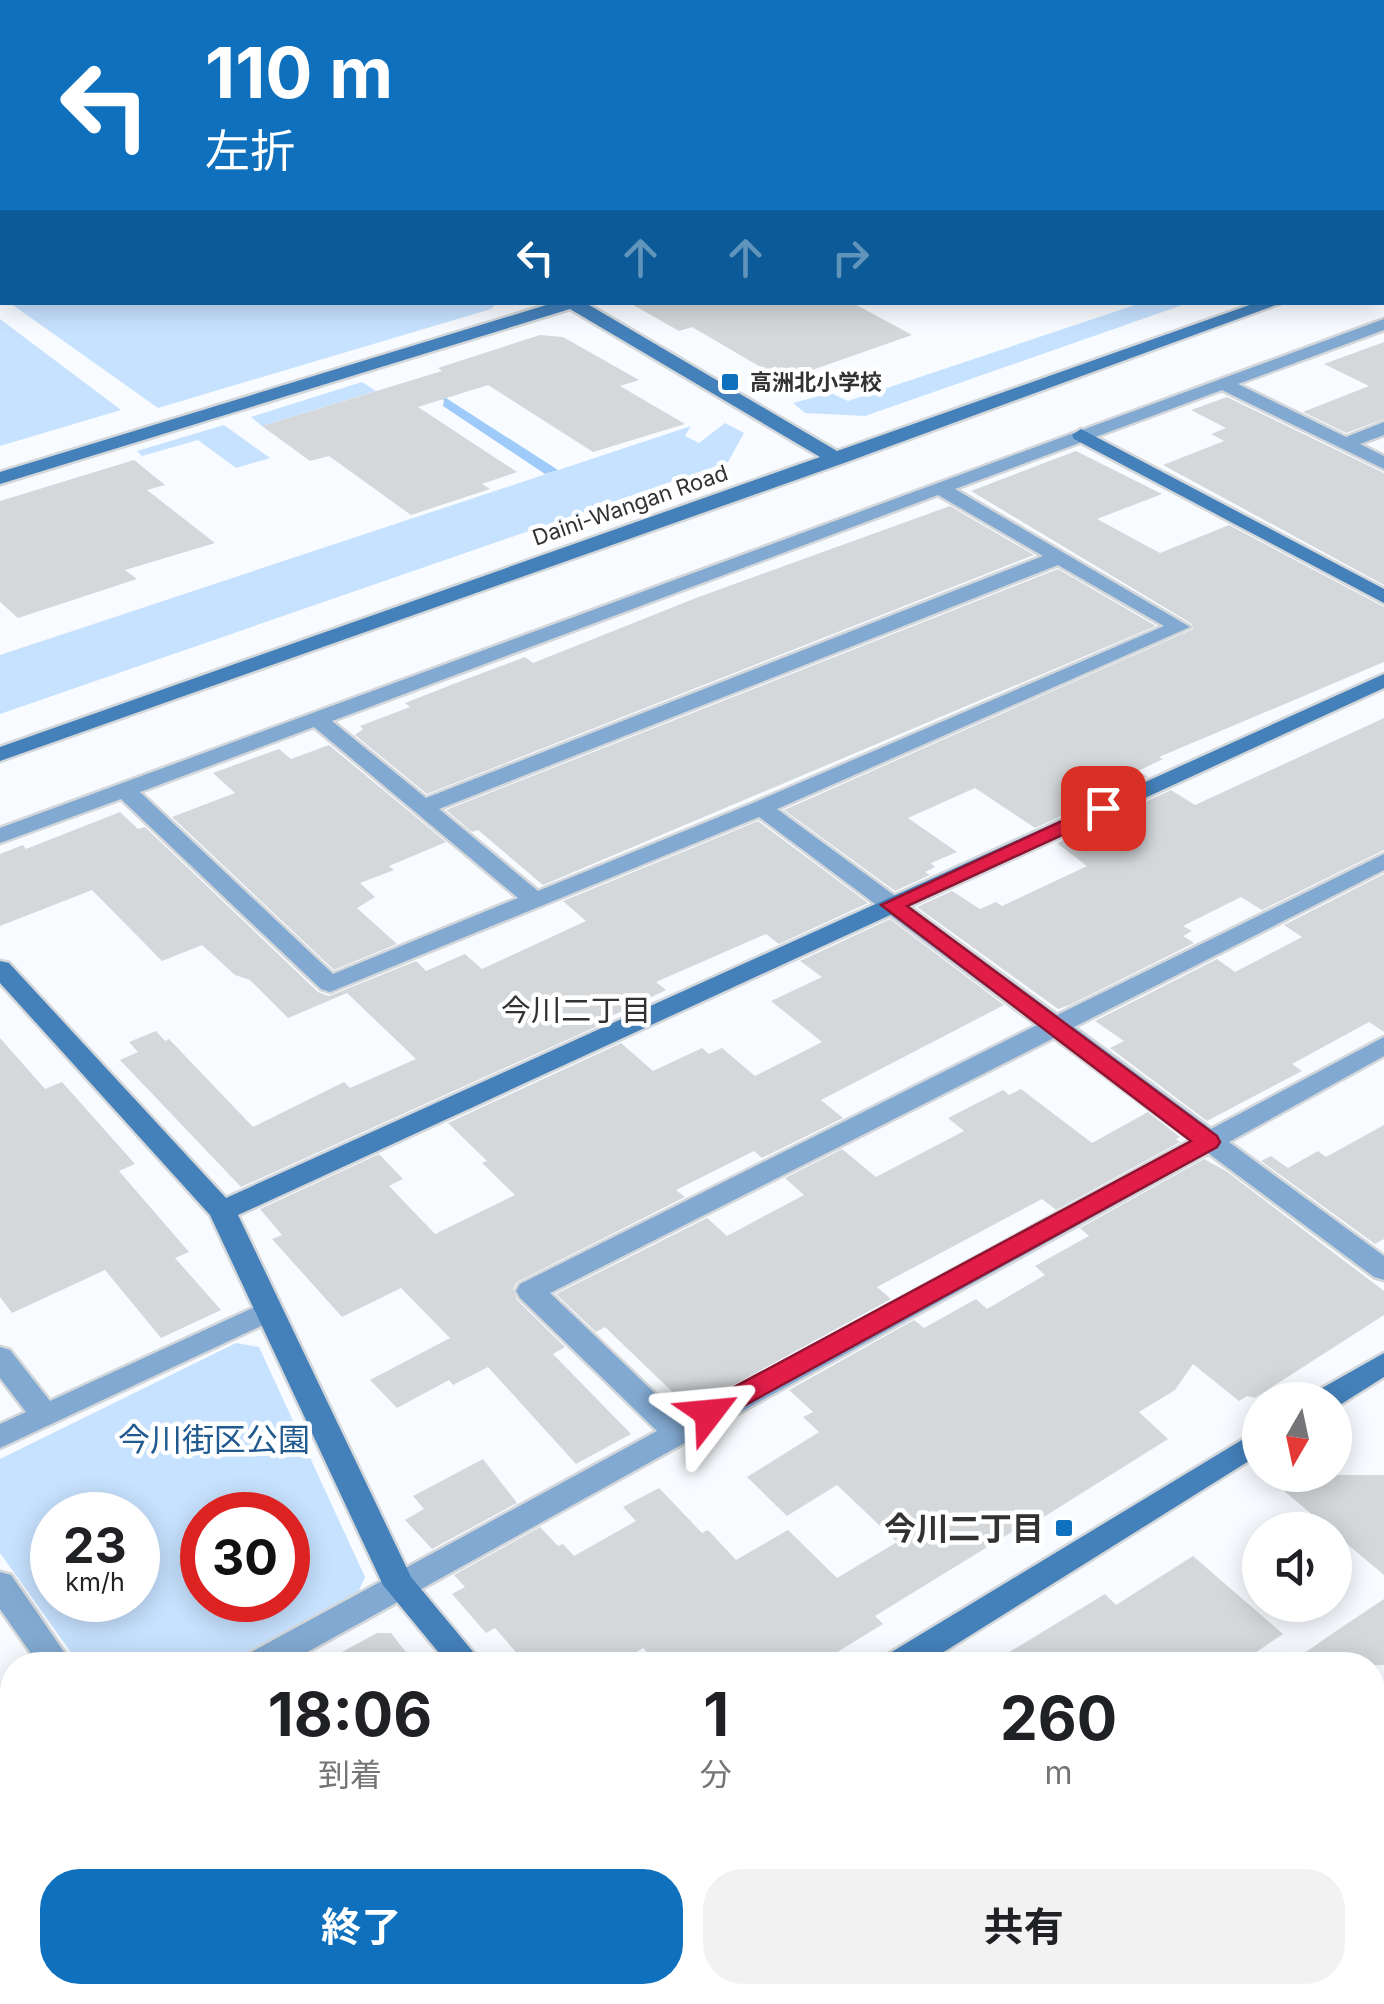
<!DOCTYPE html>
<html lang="ja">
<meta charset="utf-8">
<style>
:root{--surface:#fff;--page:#f2f2f2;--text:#202124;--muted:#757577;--accent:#0f71bd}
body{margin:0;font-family:Inter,"Noto Sans JP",sans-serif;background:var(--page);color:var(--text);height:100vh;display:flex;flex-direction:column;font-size:38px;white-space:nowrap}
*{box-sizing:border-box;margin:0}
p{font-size:32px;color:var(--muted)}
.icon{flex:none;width:55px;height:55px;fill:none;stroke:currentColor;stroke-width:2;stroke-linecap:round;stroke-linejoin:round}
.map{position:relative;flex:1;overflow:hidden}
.drawer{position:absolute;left:0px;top:1652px;width:1385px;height:352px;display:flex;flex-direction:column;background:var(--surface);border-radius:40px 40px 0 0;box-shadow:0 5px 25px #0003}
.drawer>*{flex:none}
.hud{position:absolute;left:0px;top:0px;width:1385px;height:305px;box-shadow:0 5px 25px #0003;background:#0f71bd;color:#fff;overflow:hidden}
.needle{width:65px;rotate:189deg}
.controls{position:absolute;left:1242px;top:1382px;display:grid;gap:20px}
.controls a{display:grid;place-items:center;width:110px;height:110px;border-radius:50%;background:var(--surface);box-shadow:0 5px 25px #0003;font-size:50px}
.speed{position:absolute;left:30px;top:1492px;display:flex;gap:20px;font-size:50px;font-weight:700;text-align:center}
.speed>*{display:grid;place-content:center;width:130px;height:130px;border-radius:50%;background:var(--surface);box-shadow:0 5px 25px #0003;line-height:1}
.speed small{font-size:25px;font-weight:400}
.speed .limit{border:15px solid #d22;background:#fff;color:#111}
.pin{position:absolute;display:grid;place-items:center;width:85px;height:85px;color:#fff;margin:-42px;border-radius:20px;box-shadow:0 5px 15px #0006}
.me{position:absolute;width:110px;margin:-55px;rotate:61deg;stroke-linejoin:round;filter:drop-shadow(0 0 8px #0008)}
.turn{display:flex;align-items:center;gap:35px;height:210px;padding:0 40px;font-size:45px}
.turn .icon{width:130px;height:130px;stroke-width:2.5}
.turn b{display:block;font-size:70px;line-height:85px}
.lanes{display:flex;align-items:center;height:95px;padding:0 40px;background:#0003;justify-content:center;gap:50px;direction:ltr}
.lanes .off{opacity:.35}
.eta{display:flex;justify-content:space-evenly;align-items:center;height:170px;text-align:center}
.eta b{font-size:60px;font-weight:700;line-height:70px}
.action{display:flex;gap:20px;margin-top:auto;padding:20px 40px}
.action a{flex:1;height:115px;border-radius:40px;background:var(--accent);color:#fff;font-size:40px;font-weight:700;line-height:115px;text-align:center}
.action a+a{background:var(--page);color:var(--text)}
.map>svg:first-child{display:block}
.green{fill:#c7e2ff;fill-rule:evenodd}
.forest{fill:#9ecbf9}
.building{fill:#d4d8db}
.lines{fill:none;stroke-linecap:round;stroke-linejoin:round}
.street-casing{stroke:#d4d7da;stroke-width:5}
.secondary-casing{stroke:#d4d7da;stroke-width:5}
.street{fill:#82a9d1;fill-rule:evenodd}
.secondary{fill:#4480ba;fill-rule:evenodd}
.route{fill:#e11d48;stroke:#92132f;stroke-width:2.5}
.poi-dot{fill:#0f71bd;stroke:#fff;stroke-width:4}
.labels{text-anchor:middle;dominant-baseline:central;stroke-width:9;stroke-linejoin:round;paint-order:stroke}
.far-poi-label{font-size:22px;font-weight:bold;fill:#303233;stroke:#fff;text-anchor:start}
.far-street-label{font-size:22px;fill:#303233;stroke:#fff}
.neighbourhood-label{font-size:30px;fill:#303233;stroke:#fff}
.near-park-label{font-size:32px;fill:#205a8f;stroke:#fff}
.near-poi-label{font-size:32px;font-weight:bold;fill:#303233;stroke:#fff;text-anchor:end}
</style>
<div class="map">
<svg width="1384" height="2004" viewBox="0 0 1384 2004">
<rect width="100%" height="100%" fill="#f8fbff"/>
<!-- green -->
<path class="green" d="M10 303H496L491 309 158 408Z
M1141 303H1188L865 416 805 413 793 403 831 393 848 401Z
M0 319 121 410 0 446Z
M362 382 376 391 262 426 251 417Z
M725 423 744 433 728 462 0 714V655L691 426 685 436 699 443Z
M224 425 270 458 236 468 198 440 142 456 137 451Z
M236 1343 259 1347 365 1577 356 1597 233 1665H80L0 1553V1459ZM52 1515H138V1600H52ZM202 1515H288V1600H202Z"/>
<!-- forest -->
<path class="forest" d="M418 380 558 470 545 474 443 406 444 400 414 381Z"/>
<!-- building -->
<path class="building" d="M628 302H851L912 335 798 375 786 368 771 373 692 327 679 331Z
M540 335 563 337 639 380 620 386 685 424 593 452 488 385 418 407 517 472 482 484 490 489 411 515 329 456 310 461 262 426 442 371 438 368Z
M1384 342V419L1346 433 1303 412 1369 386 1324 364Z
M1227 397 1384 473V585L1163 465 1224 441 1211 434 1226 428 1191 410Z
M1076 451 1162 494 1097 519 1160 553 1229 525 1384 607V662L1159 757 1163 759 1138 771 1148 777 1035 828 975 788 908 818 957 852 931 863 935 867 925 872 930 875 895 891 784 810 1193 629 1192 624 971 491Z
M134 460 165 485 147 490 215 543 125 570 137 579 18 618 0 602V501Z
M950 506 1034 555 427 794 355 735 363 729 360 726 410 707 405 703 469 678 525 657 533 663 696 598Z
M1058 569 1156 626 543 885 478 830 472 832 446 810Z
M1384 718V850L1262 910 1241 897 1183 926 1192 931 1183 936 1194 943 1070 1005 1058 1009 917 907 952 891 980 909 996 902 1002 906 1087 866 1057 843 1171 790 1195 805Z
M329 745 446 842 389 866 394 870 360 883 375 897 357 908 397 944 334 970 172 817 235 793 213 773 279 749 291 759Z
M120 812 138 829 145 827 318 992 329 996 416 961 426 971 465 954 482 969 586 921 563 901 758 821 868 903 779 944 766 934 656 982 666 990 597 1023 600 1025 241 1187 120 1060 138 1052 129 1042 156 1031 165 1041 169 1039 253 1127 344 1082 350 1088 416 1059 347 993 288 1018 250 980 235 975 202 945 162 961 92 890 0 926V854L23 845 26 849Z
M1384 874V1032L1369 1022 1292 1064 1302 1071 1207 1121 1110 1048 1124 1041 1095 1021 1217 959 1235 972 1302 937 1284 925Z
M890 919 1004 1005 821 1100 843 1118 762 1158 754 1151 676 1190 685 1197 517 1282 513 1289 517 1300 565 1347 553 1354 631 1434 576 1464 488 1367 453 1385 449 1380 397 1408 370 1380 450 1338 401 1288 342 1317 272 1239 282 1235 260 1209 379 1154 403 1179 389 1186 435 1234 515 1195 482 1163 487 1161 448 1123 621 1043 653 1071 702 1048 709 1054 722 1048 755 1076 822 1042 771 1001 822 977 800 961Z
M0 1038 45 1089 62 1082 135 1164 119 1171 189 1252 175 1258 221 1310 161 1338 105 1270 12 1313 0 1297Z
M1021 1089 1092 1143 1148 1112 1180 1137 1176 1139 1180 1142 1056 1210 1042 1199 877 1287 891 1299 690 1409 605 1327 596 1332 556 1294 707 1218 727 1236 804 1195 785 1178 842 1149 876 1177 964 1131 948 1118 1003 1090 1009 1095Z
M1384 1125V1239L1375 1244 1261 1161 1271 1156 1288 1168 1318 1151 1326 1157Z
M1204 1159 1226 1171 1384 1291V1315L1255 1398 1247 1396 1239 1401 1193 1364 1175 1390 1139 1412 1168 1439 1023 1530 1020 1527 875 1616 883 1624 816 1665H659L643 1648 614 1665H527L495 1628 486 1633 452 1594 465 1587 454 1575 540 1527 558 1546 563 1544 574 1556 636 1521 623 1507 659 1488 702 1533 708 1530 736 1560 788 1530 837 1578 897 1542 837 1485 787 1516 747 1477 819 1432 803 1417 813 1412 789 1390 914 1320 924 1328 976 1299 987 1309 1045 1275 1035 1266 1089 1236 1080 1228Z
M483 1459 517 1503 432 1549 405 1520 424 1509 413 1496Z
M1310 1475H1384V1575L1284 1491Z
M1193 1556 1283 1634 1237 1665H988L1105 1594 1116 1605Z
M1384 1599V1665H1287L1342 1627Z
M377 1633H391L416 1665H318Z"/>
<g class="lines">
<defs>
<path id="street" d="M603 0H620L622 2H605Z
M0 37H2V45H0Z
M0 62H2V70H0Z
M0 108H2V116H0Z
M1384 319V330L1238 384 1346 437 1384 422V435L1360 444 1384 456V469L1222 390 955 489 1190 627 777 809 1057 1015 1384 854V870L1074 1027 1211 1129 1384 1037V1056L1229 1142 1384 1256V1280L1374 1277 1208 1153 284 1665H240L244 1656 657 1431 520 1298 516 1291 520 1284 1037 1025 759 817 330 992 321 989 121 799 0 843V828ZM938 495 1043 556 426 798 332 721ZM1058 565 1164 626 753 803 538 891 439 809ZM314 727 518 898 333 974 140 792ZM1054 1038 1191 1140 681 1418 550 1293Z
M266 1302 276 1305 280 1312 276 1319 0 1448V1424L26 1412 0 1378V1347L10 1350 50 1401Z
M0 1572 11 1575 73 1665H39L0 1609Z
M1384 1759V1791L1372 1795V1763Z
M1059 1992H1105L1099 2004H1054Z
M1184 1992H1227L1232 2004H1190Z"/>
<path id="secondary" d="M962 0H980L982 2H964Z
M0 148 2 149V158H0Z
M1384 259V269L1382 270V259Z
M556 302H584L837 451 1258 302H1284L844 463 0 761V747L820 457 570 309 0 484V472Z
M1081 429 1384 589V603L1074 439 1072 435Z
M1384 674V688L238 1215 411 1577 484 1665H449L383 1585 210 1215 0 983V961L9 963 226 1198Z
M1384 1353V1377L1335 1408V1400H1310L1315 1392Z
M1260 1429V1454L923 1665H881L885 1656Z
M335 1992H384L378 2004H330Z
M727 1992H767L772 2004H733Z"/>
</defs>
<!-- street casing -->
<use href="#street" class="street-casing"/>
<!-- secondary casing -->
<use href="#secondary" class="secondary-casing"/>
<!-- street -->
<use href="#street" class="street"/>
<!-- secondary -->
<use href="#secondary" class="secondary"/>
</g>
<!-- route -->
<path class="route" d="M1103 802 1113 808 1110 813 907 906 1217 1136 1220 1142 1217 1147 718 1420H699L695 1413 699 1406 1191 1141 881 905Z"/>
<!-- markers -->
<g class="poi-dot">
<rect x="720" y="372" width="20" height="20" rx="5"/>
<rect x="1054" y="1518" width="20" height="20" rx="5"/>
</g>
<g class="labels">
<!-- far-poi labels -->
<g class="far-poi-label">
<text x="750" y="382">高洲北小学校</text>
</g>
<!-- far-street labels -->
<g class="far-street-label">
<text transform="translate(630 505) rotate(-19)">Daini-Wangan Road</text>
</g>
<!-- neighbourhood labels -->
<g class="neighbourhood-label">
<text x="576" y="1010">今川二丁目</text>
</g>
<!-- near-park labels -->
<g class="near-park-label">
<text x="214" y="1439">今川街区公園</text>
</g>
<!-- near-poi labels -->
<g class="near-poi-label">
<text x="1044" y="1528">今川二丁目</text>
</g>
</g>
</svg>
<div class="controls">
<a><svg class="needle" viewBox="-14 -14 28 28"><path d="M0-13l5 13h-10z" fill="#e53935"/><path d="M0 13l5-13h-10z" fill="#757577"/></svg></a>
<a><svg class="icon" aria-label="sound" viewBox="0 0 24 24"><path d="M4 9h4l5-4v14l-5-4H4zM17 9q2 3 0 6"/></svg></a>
</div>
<div class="speed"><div>23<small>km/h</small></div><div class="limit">30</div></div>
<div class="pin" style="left:1103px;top:808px;background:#d93025"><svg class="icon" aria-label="arrive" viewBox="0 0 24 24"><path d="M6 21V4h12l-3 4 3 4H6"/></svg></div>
<svg class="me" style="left:709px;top:1413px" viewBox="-20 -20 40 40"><path d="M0-17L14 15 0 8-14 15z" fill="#e11d48" stroke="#fff" stroke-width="4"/></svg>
<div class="hud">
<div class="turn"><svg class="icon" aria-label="left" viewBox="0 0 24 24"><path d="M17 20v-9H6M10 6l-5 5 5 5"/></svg><div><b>110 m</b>左折</div></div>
<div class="lanes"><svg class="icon" aria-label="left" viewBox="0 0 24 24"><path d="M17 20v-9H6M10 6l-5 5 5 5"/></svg><svg class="icon off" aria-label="ahead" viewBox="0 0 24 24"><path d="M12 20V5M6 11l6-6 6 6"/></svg><svg class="icon off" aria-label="ahead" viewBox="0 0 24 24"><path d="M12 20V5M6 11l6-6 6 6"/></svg><svg class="icon off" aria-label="right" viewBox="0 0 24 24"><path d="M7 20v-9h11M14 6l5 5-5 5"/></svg></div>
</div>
<section class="drawer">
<div class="eta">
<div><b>18:06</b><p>到着</p></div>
<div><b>1</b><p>分</p></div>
<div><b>260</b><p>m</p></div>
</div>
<div class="action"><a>終了</a><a>共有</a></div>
</section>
</div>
